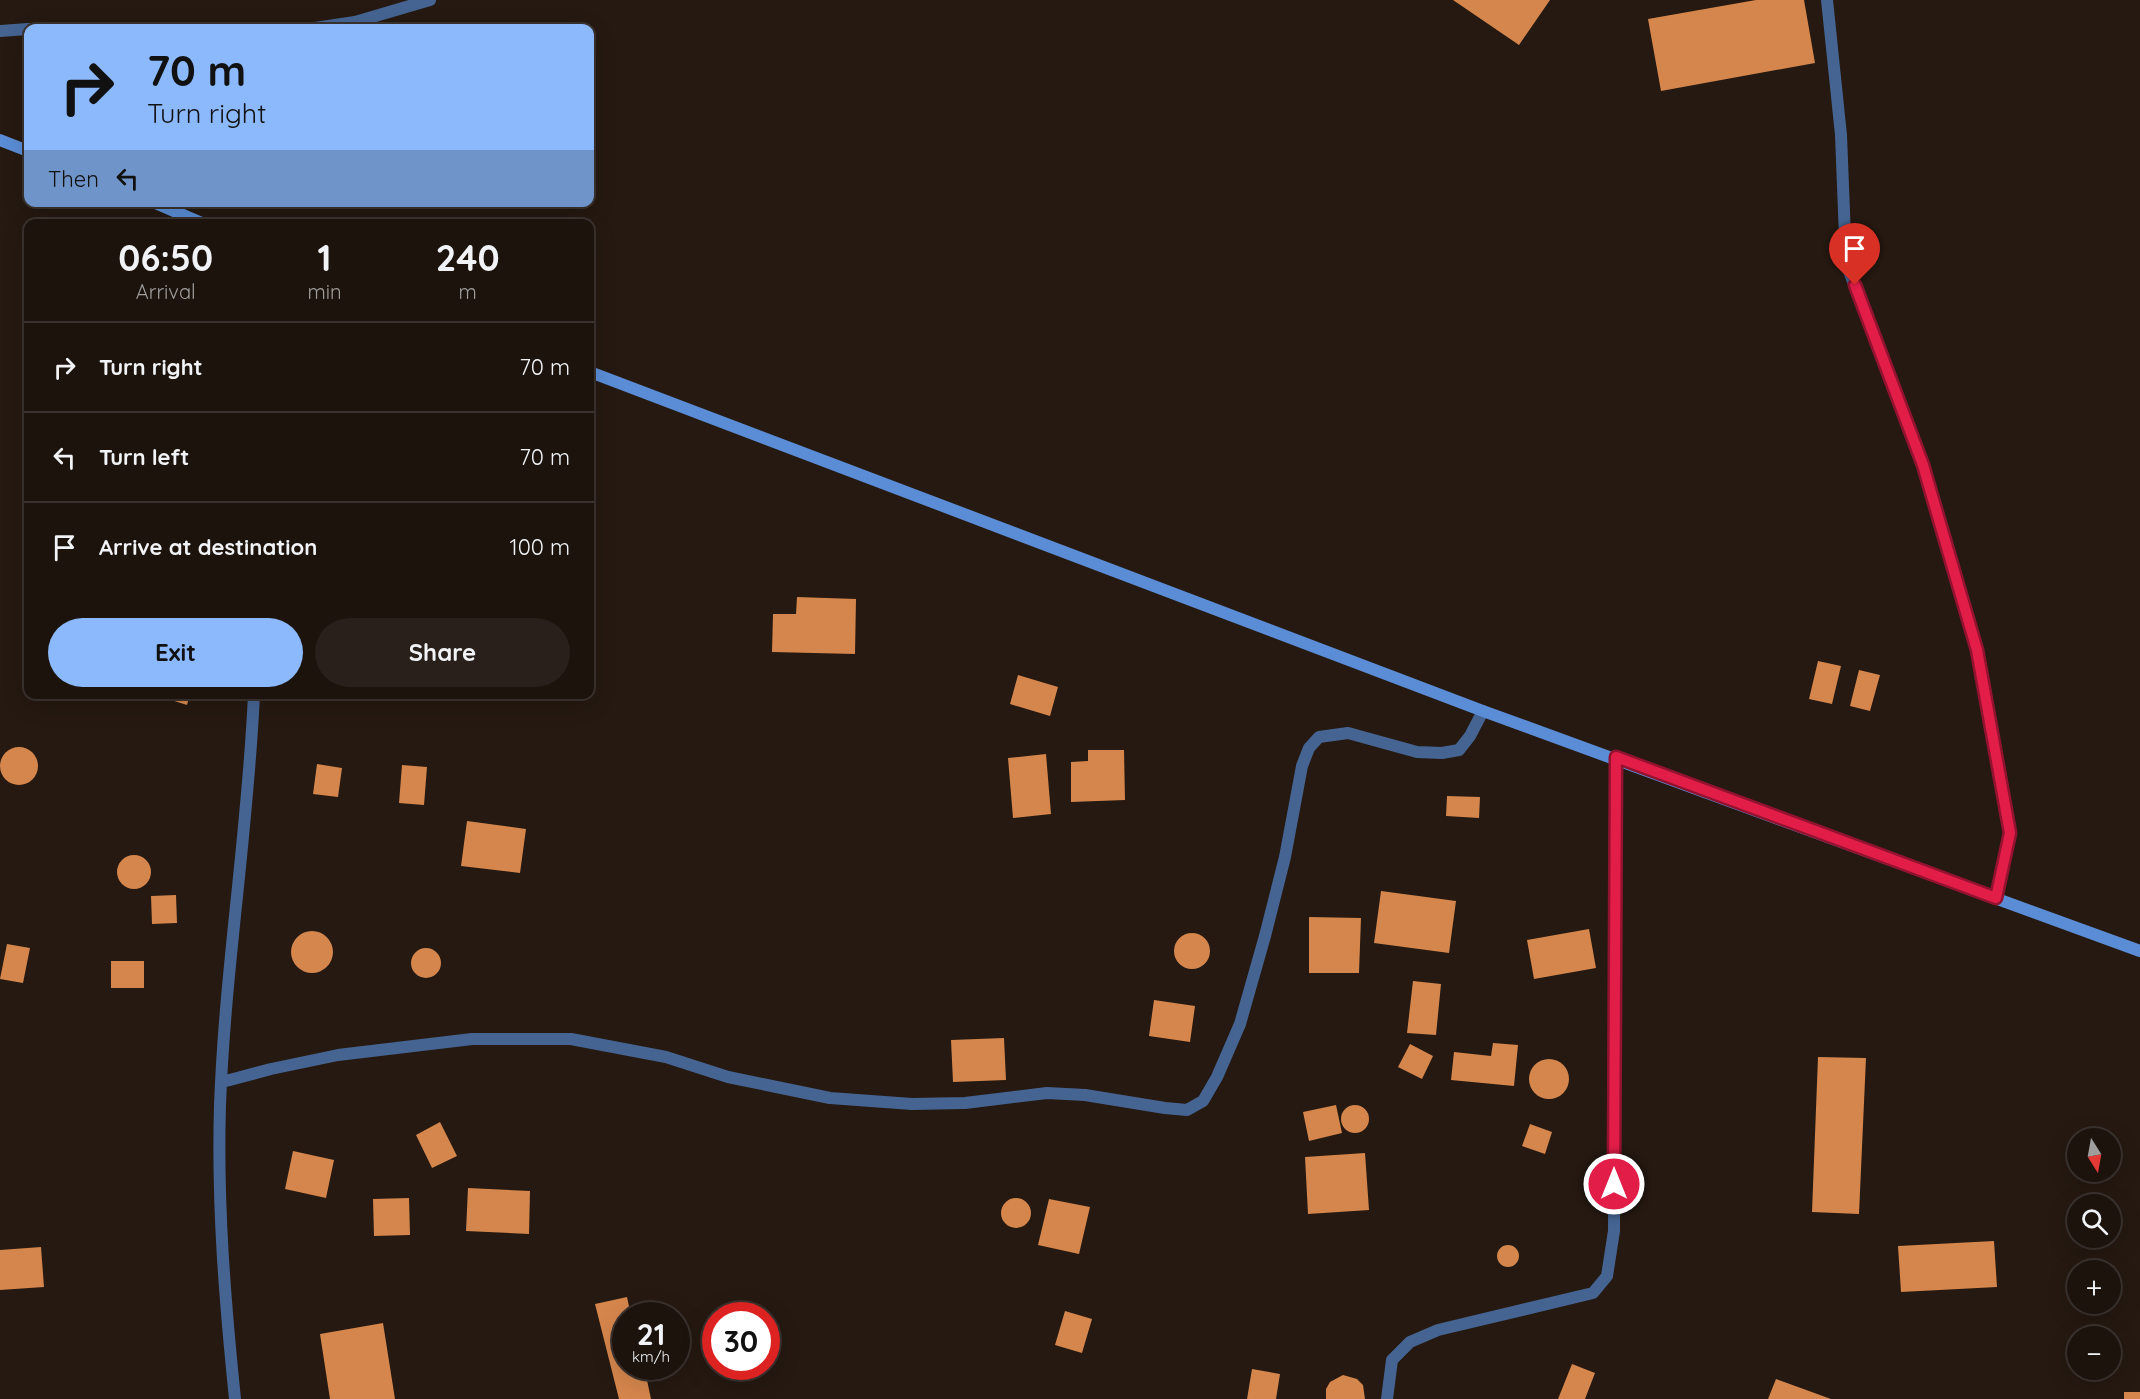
<!DOCTYPE html>
<meta charset="utf-8">
<style>
:root{--surface:#1c130d;--page:#29201b;--text:#f1f3f6;--muted:#a09e9d;--line:#3a322e;--accent:#8bb9fc}
body{margin:0;font-family:Quicksand,sans-serif;background:var(--page);color:var(--text);height:100vh;display:flex;flex-direction:column;font-size:22px;white-space:nowrap}
*{box-sizing:border-box;margin:0}
p{font-size:20px;color:var(--muted)}
.icon{flex:none;width:33px;height:33px;fill:none;stroke:currentColor;stroke-width:2;stroke-linecap:round;stroke-linejoin:round}
.map{position:relative;flex:1;overflow:hidden}
.panel{position:absolute;left:24px;top:219px;width:570px;height:480px;display:flex;flex-direction:column;background:var(--surface);border-radius:12px;box-shadow:0 6px 24px #0002,0 0 0 2px var(--line)}
.panel>*{flex:none}
.top-card{position:absolute;left:24px;top:24px;width:570px;height:183px;border-radius:12px;box-shadow:0 6px 24px #0002,0 0 0 2px var(--line);background:#8bb9fc;color:#111;overflow:hidden}
.needle{width:39px;rotate:169deg}
.controls{position:absolute;left:2067px;top:1128px;display:grid;gap:12px}
.controls a{display:grid;place-items:center;width:54px;height:54px;border-radius:50%;background:var(--surface);box-shadow:0 6px 24px #0002,0 0 0 2px var(--line);font-size:30px}
.speed{position:absolute;left:612px;top:1302px;display:flex;gap:12px;font-size:30px;font-weight:700;text-align:center}
.speed>*{display:grid;place-content:center;width:78px;height:78px;border-radius:50%;background:var(--surface);box-shadow:0 6px 24px #0002,0 0 0 2px var(--line);line-height:1}
.speed small{font-size:15px;font-weight:400}
.speed .limit{border:9px solid #d22;background:#fff;color:#111}
.pin{position:absolute;display:grid;place-items:center;width:51px;height:51px;color:#fff;margin:-62px -26px;border-radius:50% 50% 50% 0;rotate:-45deg;box-shadow:0 0 6px #0007}
.pin .icon{rotate:45deg}
.me{position:absolute;width:66px;margin:-33px;rotate:0deg;stroke-linejoin:round;filter:drop-shadow(0 0 4px #0008)}
.turn{display:flex;align-items:center;gap:21px;height:126px;padding:0 24px;font-size:27px}
.turn .icon{width:78px;height:78px;stroke-width:2.5}
.turn b{display:block;font-size:42px;line-height:51px}
.then{display:flex;align-items:center;height:57px;padding:0 24px;background:#0003;gap:12px;font-size:22px}
.eta{display:flex;justify-content:space-evenly;align-items:center;height:102px;text-align:center}
.eta b{font-size:36px;font-weight:800;line-height:42px}
.button{display:flex;gap:12px;margin-top:auto;padding:12px 24px}
.button a{flex:1;height:69px;border-radius:36px;background:var(--accent);color:#111;font-size:24px;font-weight:800;line-height:69px;text-align:center}
.button a+a{background:var(--page);color:var(--text)}
ul{padding:0;list-style:none}
li{display:flex;align-items:center;gap:18px;height:90px;padding:0 24px;border-top:2px solid var(--line)}
li div{flex:1}
li b{display:block;font-size:22px}
li em{font-style:normal}
.map>svg:first-child{display:block}
.building{fill:#d5864c}
.lines{fill:none;stroke-linecap:round;stroke-linejoin:round}
.street{stroke:#456492;stroke-width:12}
.secondary{stroke:#5a8dd6;stroke-width:12}
.route-casing{stroke:#92132f;stroke-width:15}
.route{stroke:#e11d48;stroke-width:10}
</style>
<div class="map">
<svg width="2140" height="1399" viewBox="0 0 2140 1399">
<rect width="100%" height="100%" fill="#251911"/>
<!-- building -->
<path class="building" d="M1453 0H1550L1519 45Z
M1756 0H1804L1815 63 1661 91 1648 19Z
M797 597 856 599 855 654 772 652 773 614H796Z
M1818 661 1841 666 1832 704 1809 699Z
M1859 670 1880 675 1870 711 1850 706Z
M1018 675 1058 687 1050 716 1010 704Z
M166 694H190L187 705 165 698Z
M0 766a19 19 0 1 1 38 0a19 19 0 1 1-38 0Z
M1088 750H1124L1125 800 1071 802V762L1088 761Z
M1046 754 1051 814 1013 818 1008 758Z
M317 764 342 768 338 797 313 794Z
M402 765 427 767 424 805 399 803Z
M1447 796 1480 797 1479 818 1446 816Z
M467 821 526 829 520 873 461 866Z
M117 872a17 17 0 1 1 34 0a17 17 0 1 1-34 0Z
M1381 891 1456 901 1449 953 1374 943Z
M176 895 177 923 152 924 151 896Z
M1309 917 1361 918 1359 973H1309Z
M1589 929 1596 968 1534 979 1527 940Z
M291 952a21 21 0 1 1 42 0a21 21 0 1 1-42 0Z
M1174 951a18 18 0 1 1 36 0a18 18 0 1 1-36 0Z
M7 944 30 948 23 983 0 979Z
M411 963a15 15 0 1 1 30 0a15 15 0 1 1-30 0Z
M111 961H144V988H111Z
M1413 981 1441 984 1436 1035 1407 1033Z
M1154 1000 1195 1006 1190 1042 1149 1036Z
M1004 1038 1006 1080 953 1082 951 1040Z
M1493 1043 1518 1045 1514 1086 1451 1080 1454 1052 1491 1056Z
M1410 1044 1433 1056 1422 1079 1398 1067Z
M1818 1057 1866 1058 1859 1214 1812 1212Z
M1529 1079a20 20 0 1 1 40 0a20 20 0 1 1-40 0Z
M1336 1105 1342 1133 1309 1141 1303 1112Z
M1341 1119a14 14 0 1 1 28 0a14 14 0 1 1-28 0Z
M440 1122 457 1156 432 1168 416 1135Z
M1530 1124 1552 1132 1545 1154 1522 1146Z
M293 1151 334 1160 326 1198 285 1189Z
M1365 1153 1369 1210 1308 1214 1305 1157Z
M468 1188 530 1191 529 1234 466 1231Z
M409 1198 410 1235 374 1236 373 1199Z
M1001 1213a15 15 0 1 1 30 0a15 15 0 1 1-30 0Z
M1049 1199 1090 1207 1079 1254 1038 1245Z
M1994 1241 1997 1287 1901 1292 1898 1246Z
M1497 1256a11 11 0 1 1 22 0a11 11 0 1 1-22 0Z
M41 1247 44 1287 0 1290V1250Z
M2103 1263 2114 1266 2119 1276 2116 1288 2110 1292V1270H2091L2098 1264Z
M627 1297 631 1316H626V1366H644L651 1399H619L595 1304Z
M1065 1311 1092 1319 1082 1353 1055 1345Z
M383 1323 395 1399H330L320 1334Z
M1572 1364 1595 1373 1585 1399H1558Z
M1252 1369 1280 1374 1276 1399H1247Z
M1343 1375 1357 1379 1363 1385 1365 1399H1326V1389L1330 1382Z
M1776 1379 1831 1399H1768Z
M2124 1392H2140V1399H2124Z"/>
<g class="lines">
<!-- street -->
<path class="street" d="M1827 0 1841 135 1846 263 1923 465 1977 649 2010 833 1996 898
M48 28H141
M315 28 355 22 430 0
M0 31 28 29
M222 1082 271 1069 338 1055 472 1039H571L666 1057 728 1077 830 1098 912 1104 965 1103 1047 1093 1085 1095 1165 1108 1187 1110 1203 1101 1217 1077 1240 1024 1265 936 1285 857 1302 766 1309 748 1319 737 1348 733 1417 752 1442 753 1459 750 1470 736 1483 711
M235 1399C225 1301 217 1204 220 1105 225 968 248 832 254 694
M1387 1399 1392 1360 1410 1342 1438 1330 1593 1293 1607 1276 1614 1231 1616 757"/>
<!-- secondary -->
<path class="secondary" d="M0 140 28 151
M153 202 204 224
M590 372 1483 711 2140 951"/>
</g>
<g class="lines">
<defs>
<path id="route" d="M1614 1184 1616 757 1996 898 2010 833 1977 650 1923 465 1855 285"/>
</defs>
<!-- route casing -->
<use href="#route" class="route-casing"/>
<!-- route -->
<use href="#route" class="route"/>
</g>
</svg>
<div class="controls">
<a><svg class="needle" viewBox="-14 -14 28 28"><path d="M0-13l5 13h-10z" fill="#e53935"/><path d="M0 13l5-13h-10z" fill="#a09e9d"/></svg></a>
<a><svg class="icon" aria-label="search" viewBox="0 0 24 24"><circle cx="10" cy="10" r="6"/><path d="M15 15l6 6"/></svg></a>
<a>+</a>
<a>−</a>
</div>
<div class="speed"><div>21<small>km/h</small></div><div class="limit">30</div></div>
<div class="pin" style="left:1855px;top:285px;background:#d93025"><svg class="icon" aria-label="arrive" viewBox="0 0 24 24"><path d="M6 21V4h12l-3 4 3 4H6"/></svg></div>
<svg class="me" style="left:1614px;top:1184px" viewBox="-20 -20 40 40"><circle r="17" fill="#e11d48" stroke="#fff" stroke-width="3"/><path d="M0-11L8 9 0 5-8 9z" fill="#fff"/></svg>
<div class="top-card">
<div class="turn"><svg class="icon" aria-label="right" viewBox="0 0 24 24"><path d="M7 20v-9h11M14 6l5 5-5 5"/></svg><div><b>70 m</b>Turn right</div></div>
<div class="then">Then<svg class="icon" aria-label="left" viewBox="0 0 24 24"><path d="M17 20v-9H6M10 6l-5 5 5 5"/></svg></div>
</div>
<section class="panel">
<div class="eta">
<div><b>06:50</b><p>Arrival</p></div>
<div><b>1</b><p>min</p></div>
<div><b>240</b><p>m</p></div>
</div>
<ul>
<li><svg class="icon" aria-label="right" viewBox="0 0 24 24"><path d="M7 20v-9h11M14 6l5 5-5 5"/></svg><div><b>Turn right</b></div><em>70 m</em></li>
<li><svg class="icon" aria-label="left" viewBox="0 0 24 24"><path d="M17 20v-9H6M10 6l-5 5 5 5"/></svg><div><b>Turn left</b></div><em>70 m</em></li>
<li><svg class="icon" aria-label="arrive" viewBox="0 0 24 24"><path d="M6 21V4h12l-3 4 3 4H6"/></svg><div><b>Arrive at destination</b></div><em>100 m</em></li>
</ul>
<div class="button"><a>Exit</a><a>Share</a></div>
</section>
</div>
